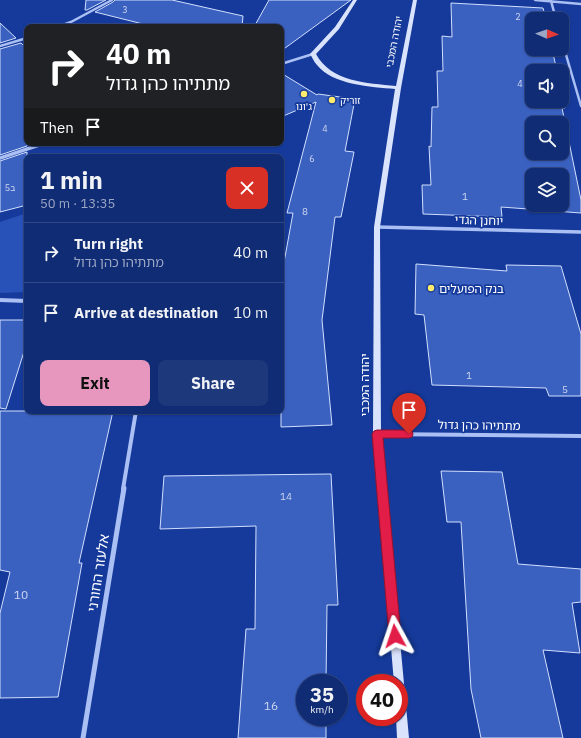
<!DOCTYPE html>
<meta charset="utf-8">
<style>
:root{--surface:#102c74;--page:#1e387c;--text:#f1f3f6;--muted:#9ca7c5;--line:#304886;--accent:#e797bd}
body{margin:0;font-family:"IBM Plex Sans","Noto Sans Hebrew",sans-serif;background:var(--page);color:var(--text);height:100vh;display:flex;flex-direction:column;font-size:15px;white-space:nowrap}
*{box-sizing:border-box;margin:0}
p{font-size:13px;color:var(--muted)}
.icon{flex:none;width:22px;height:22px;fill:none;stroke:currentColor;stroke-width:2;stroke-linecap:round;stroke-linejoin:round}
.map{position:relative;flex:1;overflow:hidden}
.drawer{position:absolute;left:24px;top:154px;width:260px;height:260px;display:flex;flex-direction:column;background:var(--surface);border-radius:8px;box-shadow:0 1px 3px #0004,0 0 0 1px var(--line)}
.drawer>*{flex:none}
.hud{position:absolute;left:24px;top:24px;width:260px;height:122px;border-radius:8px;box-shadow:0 1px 3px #0004,0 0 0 1px var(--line);background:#202124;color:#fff;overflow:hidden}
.needle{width:26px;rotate:92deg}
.fabs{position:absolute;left:525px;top:12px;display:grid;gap:8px}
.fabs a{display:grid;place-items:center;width:44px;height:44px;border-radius:8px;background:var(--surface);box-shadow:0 1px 3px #0004,0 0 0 1px var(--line);font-size:20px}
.speed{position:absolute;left:296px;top:674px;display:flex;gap:8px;font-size:20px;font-weight:700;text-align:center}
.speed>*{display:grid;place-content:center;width:52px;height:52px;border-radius:50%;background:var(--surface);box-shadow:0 1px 3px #0004,0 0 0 1px var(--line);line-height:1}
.speed small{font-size:10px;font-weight:400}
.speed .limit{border:6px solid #d22;background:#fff;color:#111}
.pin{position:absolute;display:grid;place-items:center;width:34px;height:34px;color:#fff;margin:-41px -17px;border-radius:50% 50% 50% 0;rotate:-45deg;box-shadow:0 0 4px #0007}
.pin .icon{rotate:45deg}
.me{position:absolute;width:44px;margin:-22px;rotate:355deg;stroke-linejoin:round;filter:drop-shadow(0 0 3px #0008)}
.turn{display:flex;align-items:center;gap:14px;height:84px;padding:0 16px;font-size:18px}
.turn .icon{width:52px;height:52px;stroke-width:2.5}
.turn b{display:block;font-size:28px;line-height:34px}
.then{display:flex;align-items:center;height:38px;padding:0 16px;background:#0003;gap:8px;font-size:15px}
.round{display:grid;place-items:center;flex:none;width:42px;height:42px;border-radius:8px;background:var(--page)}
.head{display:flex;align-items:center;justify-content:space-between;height:68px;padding:0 16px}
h1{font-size:24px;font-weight:800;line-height:30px}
.primary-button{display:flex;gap:8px;margin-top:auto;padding:8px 16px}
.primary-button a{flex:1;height:46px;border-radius:8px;background:var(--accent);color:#111;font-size:16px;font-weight:800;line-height:46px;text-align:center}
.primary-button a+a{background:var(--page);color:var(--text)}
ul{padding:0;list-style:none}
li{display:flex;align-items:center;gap:12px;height:60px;padding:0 16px;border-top:1px solid var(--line)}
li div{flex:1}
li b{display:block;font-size:15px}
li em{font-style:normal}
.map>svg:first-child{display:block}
.green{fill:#2952b9}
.building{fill:#3a60c0;stroke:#d2dffd;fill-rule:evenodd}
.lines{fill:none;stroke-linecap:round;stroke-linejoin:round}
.street-far3{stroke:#aabff3;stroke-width:2.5}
.street-far2{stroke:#aabff3;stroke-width:3.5}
.street-far1{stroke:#aabff3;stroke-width:4}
.street{stroke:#aabff3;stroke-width:5}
.secondary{fill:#dae3fc;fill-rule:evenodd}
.route{fill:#e11d48;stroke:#92132f}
.poi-dot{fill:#ffec6c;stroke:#153a9b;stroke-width:1.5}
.labels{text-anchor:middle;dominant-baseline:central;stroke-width:3.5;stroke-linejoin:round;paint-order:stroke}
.far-number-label{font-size:9px;fill:#ced7ef}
.far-street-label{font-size:10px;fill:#fff;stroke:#153a9b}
.far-poi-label{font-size:10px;fill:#fff;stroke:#153a9b;text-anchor:start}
.number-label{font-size:10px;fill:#ced7ef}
.street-label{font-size:12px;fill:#fff;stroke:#153a9b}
.poi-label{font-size:12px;fill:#fff;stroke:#153a9b;text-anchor:start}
.near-number-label{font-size:12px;fill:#ced7ef}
.near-street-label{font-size:14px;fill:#fff;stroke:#153a9b}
</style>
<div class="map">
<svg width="581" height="738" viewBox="0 0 581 738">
<rect width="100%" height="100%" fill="#153a9b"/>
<!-- green -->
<path class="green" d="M27 213V292L0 293V222Z"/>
<!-- building -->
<path class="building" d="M86 0H106L87 10H85Z
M115 0H172L243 16 242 27H155L95 12 113 2Z
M269 0H351L281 51V27H254Z
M451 3 543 8 546 19H532V49H552L557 71H532V101H562V96L565 108H562L581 200V213L501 207 502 217 423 214 422 185H431L429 146 431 147 432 107H438L437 71H443L442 36 452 37ZM532 123H562V153H532ZM532 175H562V205H532Z
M0 23 16 38 0 43Z
M21 43 27 49V146L0 155V49Z
M281 73 317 95 318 94 355 99 345 151 354 152 341 217H335L322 320 332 425 281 427V279L293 213H287L316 102 281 117Z
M27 152V205L0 212V161Z
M416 264 507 271 506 265 561 266 581 334V396H549L546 388 432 385 424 315 415 314Z
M0 320H27V342L6 409 0 408Z
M0 411H113L79 563H82L58 697 0 698V613L10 572 0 570Z
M441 471 502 472 518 564 581 569V602L572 603 580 653 543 650 563 738H481L471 689 461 522H447Z
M331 474 338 605H327L326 683H305V717H326V738H238L246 629H255L256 526 160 529 164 476Z"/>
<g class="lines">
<!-- street-far3 -->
<path class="street-far3" d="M535 0 581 4
M551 1 556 19
M57 27 71 22 112 0
M562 41 581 106
M0 46 27 38
M281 64 313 54"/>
<!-- street-far2 -->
<path class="street-far2" d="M0 158 45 143
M377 227 581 232"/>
<!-- street-far1 -->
<path class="street-far1" d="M0 300 27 301
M377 434 581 436
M123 489 136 411"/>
<!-- street -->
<path class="street" d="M83 738 124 488"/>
<!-- secondary -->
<path class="secondary" d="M353 0H357L339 29 316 54C331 82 367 83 396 86L413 0H417L401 88 380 227 381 434 409 738H397L396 717H399V683H394L373 434 374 227 395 89C371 87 333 85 317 65 314 62 312 57 310 54L335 27Z"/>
</g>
<!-- route -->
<path class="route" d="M377 430H409L412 431 413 434 412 437 409 438H383L401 636 399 640 395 642 391 640 389 636 372 434 374 431Z"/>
<!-- markers -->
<g class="poi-dot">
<circle cx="304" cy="94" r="4"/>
<circle cx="332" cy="100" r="4"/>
<circle cx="431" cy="288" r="4"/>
</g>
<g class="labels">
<!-- far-number labels -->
<g class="far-number-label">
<text x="125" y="9">3</text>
<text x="518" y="16">2</text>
<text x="520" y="83">4</text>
<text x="325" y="128">4</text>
<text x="312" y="158">6</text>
<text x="10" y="187">5ב</text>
</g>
<!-- far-street labels -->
<g class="far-street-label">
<text transform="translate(394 42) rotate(-79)">יהודה המכבי</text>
</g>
<!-- far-poi labels -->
<g class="far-poi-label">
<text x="340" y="100">זוריק</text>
<text x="304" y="106" text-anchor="middle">ג'ונו</text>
</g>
<!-- number labels -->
<g class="number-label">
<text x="465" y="196">1</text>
<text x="305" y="211">8</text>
<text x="469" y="375">1</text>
<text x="565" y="389">5</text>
<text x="286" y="496">14</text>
</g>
<!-- street labels -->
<g class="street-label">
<text transform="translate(479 220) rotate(2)">יוחנן הגדי</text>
<text transform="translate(364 385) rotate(-90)">יהודה המכבי</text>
<text transform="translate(479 425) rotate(1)">מתתיהו כהן גדול</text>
</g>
<!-- poi labels -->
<g class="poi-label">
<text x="439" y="288">בנק הפועלים</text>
</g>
<!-- near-number labels -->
<g class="near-number-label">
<text x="21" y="594">10</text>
<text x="271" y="705">16</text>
</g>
<!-- near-street labels -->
<g class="near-street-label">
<text transform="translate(98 573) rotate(-81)">אלעזר החורני</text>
</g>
</g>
</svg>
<div class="fabs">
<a><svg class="needle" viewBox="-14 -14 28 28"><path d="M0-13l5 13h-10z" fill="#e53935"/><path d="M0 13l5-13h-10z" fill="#9ca7c5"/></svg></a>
<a><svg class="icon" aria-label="sound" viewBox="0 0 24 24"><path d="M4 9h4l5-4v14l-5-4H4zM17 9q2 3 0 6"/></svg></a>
<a><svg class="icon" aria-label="search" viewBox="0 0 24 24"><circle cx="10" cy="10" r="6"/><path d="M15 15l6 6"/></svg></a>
<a><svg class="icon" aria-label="layers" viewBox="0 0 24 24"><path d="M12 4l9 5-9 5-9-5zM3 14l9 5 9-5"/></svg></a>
</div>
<div class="speed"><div>35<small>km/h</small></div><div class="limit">40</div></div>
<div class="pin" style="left:409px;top:434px;background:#d93025"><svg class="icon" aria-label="arrive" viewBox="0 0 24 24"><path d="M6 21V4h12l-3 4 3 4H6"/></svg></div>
<svg class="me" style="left:395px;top:636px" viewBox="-20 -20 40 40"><path d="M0-17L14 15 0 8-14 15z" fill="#e11d48" stroke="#fff" stroke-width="4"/></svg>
<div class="hud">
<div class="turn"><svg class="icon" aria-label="right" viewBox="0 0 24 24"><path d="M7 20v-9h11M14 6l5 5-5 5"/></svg><div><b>40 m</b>מתתיהו כהן גדול</div></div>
<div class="then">Then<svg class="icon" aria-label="arrive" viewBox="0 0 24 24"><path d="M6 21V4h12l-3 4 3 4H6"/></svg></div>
</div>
<section class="drawer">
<div class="head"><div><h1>1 min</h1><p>50 m · 13:35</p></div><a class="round" style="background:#d93025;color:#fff"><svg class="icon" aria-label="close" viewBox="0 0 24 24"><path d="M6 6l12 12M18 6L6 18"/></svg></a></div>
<ul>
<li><svg class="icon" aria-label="right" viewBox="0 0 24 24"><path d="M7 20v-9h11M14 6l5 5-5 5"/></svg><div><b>Turn right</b><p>מתתיהו כהן גדול</p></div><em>40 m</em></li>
<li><svg class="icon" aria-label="arrive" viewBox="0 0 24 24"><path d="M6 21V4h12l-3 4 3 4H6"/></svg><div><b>Arrive at destination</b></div><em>10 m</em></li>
</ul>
<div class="primary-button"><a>Exit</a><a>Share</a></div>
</section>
</div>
